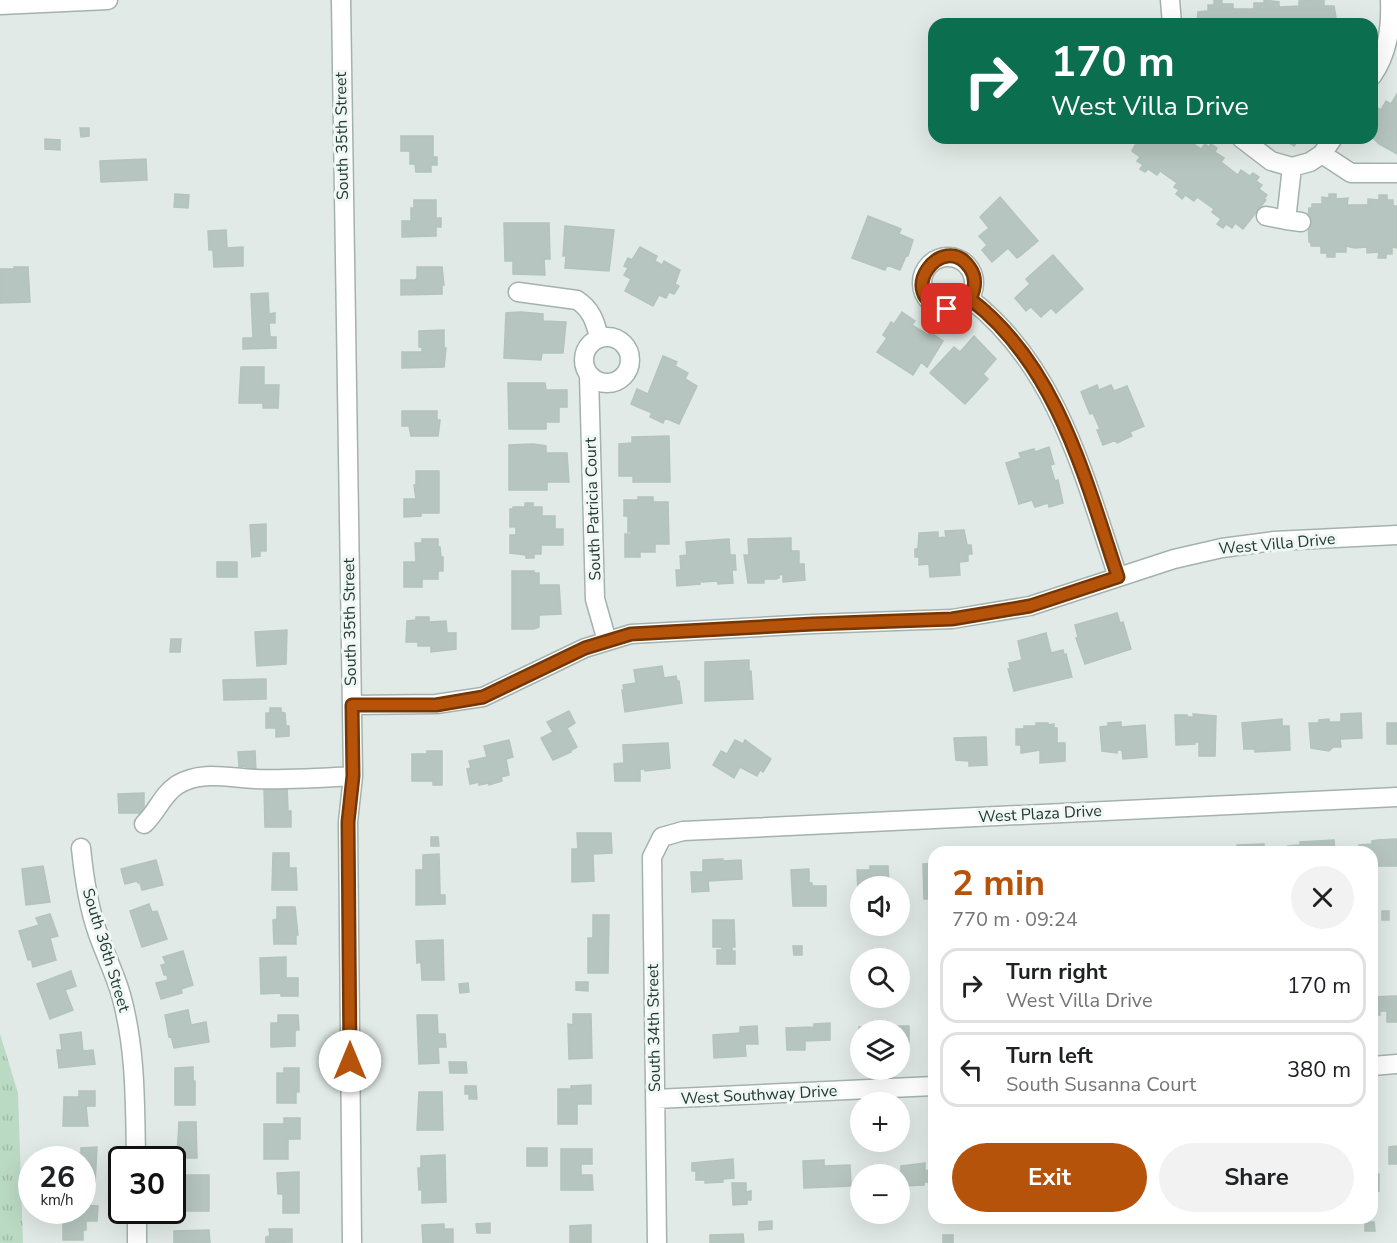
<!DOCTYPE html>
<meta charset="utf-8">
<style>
:root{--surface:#fff;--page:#f2f2f2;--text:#202124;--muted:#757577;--line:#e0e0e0;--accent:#b45309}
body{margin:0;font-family:"Nunito Sans",sans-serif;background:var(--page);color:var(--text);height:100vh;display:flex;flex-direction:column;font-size:22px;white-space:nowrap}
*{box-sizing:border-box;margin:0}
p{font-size:20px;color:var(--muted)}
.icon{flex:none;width:33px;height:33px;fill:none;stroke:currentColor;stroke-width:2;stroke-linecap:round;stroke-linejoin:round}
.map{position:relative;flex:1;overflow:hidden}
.panel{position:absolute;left:928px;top:846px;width:450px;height:378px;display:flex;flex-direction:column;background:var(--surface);border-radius:18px;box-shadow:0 6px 24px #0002}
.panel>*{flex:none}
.guide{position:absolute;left:928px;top:18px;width:450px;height:126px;border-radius:18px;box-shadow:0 6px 24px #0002;background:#0b6e4f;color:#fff;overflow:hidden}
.controls{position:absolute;left:850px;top:876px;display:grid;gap:12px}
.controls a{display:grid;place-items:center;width:60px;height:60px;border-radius:50%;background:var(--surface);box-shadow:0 6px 24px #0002;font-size:30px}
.speed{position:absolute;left:18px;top:1146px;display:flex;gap:12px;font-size:30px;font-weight:700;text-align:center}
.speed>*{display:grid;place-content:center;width:78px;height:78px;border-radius:50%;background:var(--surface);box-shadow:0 6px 24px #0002;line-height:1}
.speed small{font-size:15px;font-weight:400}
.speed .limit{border:3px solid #111;border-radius:9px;background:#fff;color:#111}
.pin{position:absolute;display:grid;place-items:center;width:51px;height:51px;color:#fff;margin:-26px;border-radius:12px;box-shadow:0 3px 9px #0006}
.me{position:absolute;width:66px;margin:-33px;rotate:0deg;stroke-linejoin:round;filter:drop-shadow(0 0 4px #0008)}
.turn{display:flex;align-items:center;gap:21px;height:126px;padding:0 24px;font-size:27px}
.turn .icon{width:78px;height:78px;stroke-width:2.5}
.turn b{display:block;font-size:42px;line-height:51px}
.round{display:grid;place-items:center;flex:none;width:63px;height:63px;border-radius:32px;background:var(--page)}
.overview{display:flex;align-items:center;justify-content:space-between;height:102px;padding:0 24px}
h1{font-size:36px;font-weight:700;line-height:45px;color:var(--accent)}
.cta{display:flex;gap:12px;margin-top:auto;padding:12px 24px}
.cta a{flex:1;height:69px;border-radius:36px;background:var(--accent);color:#fff;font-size:24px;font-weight:700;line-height:69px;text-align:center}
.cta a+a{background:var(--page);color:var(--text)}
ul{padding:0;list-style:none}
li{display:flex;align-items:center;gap:18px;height:75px;margin:0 12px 9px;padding:0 12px;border:3px solid var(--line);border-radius:18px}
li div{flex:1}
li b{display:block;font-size:22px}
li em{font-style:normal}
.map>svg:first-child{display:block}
.grass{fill:url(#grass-tufts)}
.building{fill:#b6c5bf;stroke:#b3c3bd;stroke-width:1.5}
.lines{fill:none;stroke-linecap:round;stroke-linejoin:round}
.minor-casing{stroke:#a4b2ad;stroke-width:21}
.minor{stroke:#fff;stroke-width:18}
.route-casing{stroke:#753606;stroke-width:15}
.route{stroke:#b45309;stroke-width:10}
.labels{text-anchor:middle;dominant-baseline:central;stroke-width:6;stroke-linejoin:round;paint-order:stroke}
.street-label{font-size:16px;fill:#223a34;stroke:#f1f7f4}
</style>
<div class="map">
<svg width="1397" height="1243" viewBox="0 0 1397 1243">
<defs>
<pattern id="grass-tufts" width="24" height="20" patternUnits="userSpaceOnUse" patternTransform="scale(1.5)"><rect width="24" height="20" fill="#bbdac4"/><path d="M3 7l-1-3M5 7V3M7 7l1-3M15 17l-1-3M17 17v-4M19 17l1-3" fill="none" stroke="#a0bca9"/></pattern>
</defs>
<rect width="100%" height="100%" fill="#e1eae6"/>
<!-- grass -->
<path class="grass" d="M0 1034 18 1093 23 1243H0Z"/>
<!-- building -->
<path class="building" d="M1214 0H1222V4H1233V9H1254V3H1264V0L1279 2V7L1299 6V1L1324 0V6H1334L1337 24H1197L1198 12 1208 11V5H1214Z
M1397 94V154L1379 144 1373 138 1375 136 1372 135V130L1376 124 1372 122 1375 116 1372 112 1376 107 1381 110 1386 101 1391 104Z
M80 128H89V136L81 137Z
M401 136H433V157H437V165H431V172H416L415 164H410V151H401Z
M1139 138H1185L1201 149 1205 144 1209 147 1211 144 1217 148 1215 152 1224 158 1221 162 1238 175 1241 170 1250 176 1253 173 1259 177 1256 181 1262 185 1259 189 1267 195 1264 199 1266 200 1243 229 1235 223 1232 228 1226 224 1223 228 1217 224 1221 219 1212 212 1214 209 1197 197 1194 201 1185 195 1182 199 1176 194 1179 190 1174 187 1177 183 1160 171 1157 175 1148 169 1145 172 1140 169 1143 165 1137 161 1140 157 1132 151Z
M1282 138H1300L1294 146Z
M45 139 60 140V150L45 149Z
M146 159 147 180 101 182 100 161Z
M175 194 189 195 188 208 174 207Z
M1329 194H1336V199L1348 198 1347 205H1368V199L1379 200V195H1387V200H1393V206H1397V248L1392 247V254H1386V258H1378L1379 252 1367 253V247L1355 248 1346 246V252H1335V257H1327V253H1321V246H1311V242H1309L1308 217 1309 208H1312V204H1322V197L1329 198Z
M1000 197 1038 241 1020 256 1017 258 1008 248 992 262 982 250 987 245 979 236 989 228 980 217Z
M414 200H436V218H441V227H436V236L402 237V221H411V208H414Z
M868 216 901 229 899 234 913 240 908 256H906L900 270 887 265 885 270 852 258Z
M504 223H549L550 259H544L545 275 513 274V261H505Z
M565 226 614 230 609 271 565 268 566 256H563Z
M226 230 227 248 243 247V266L214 267 213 250H209L208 231Z
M640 247 657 256 655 261 662 265 664 261 680 270 675 284 679 286 674 294 669 292 666 298 659 295 653 306 625 291 631 279 624 275 628 268 624 266 628 258 632 260Z
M1053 255 1083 289 1056 313 1051 308 1041 317 1031 307 1026 311 1015 298 1030 284 1026 279Z
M14 267H28L30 302 0 303V269H14Z
M417 267H442L444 285H442V294L401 295V280H415L417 278Z
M268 293 269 314 275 313V323H269L270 337H276V348L243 349V338H253L251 294Z
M521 312 543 314V321L566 322 563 353H542L541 360 504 358 506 313Z
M902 312 915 321 912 325 928 335 930 332 943 341 927 367 921 362 913 375 877 352 887 338 883 335 891 322 894 324Z
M444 330V348H446L444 367 402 368V352H422V347H419V331Z
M974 336 996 359 983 374 988 379 965 404 930 373 954 347 960 352Z
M663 356 677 362 675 366 688 373 685 379 697 386 679 424 665 418 663 423 650 417 652 413 631 404 637 389 648 394Z
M241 367H264V385H279L278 408H263V403H239Z
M508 383H545L546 390H567V407H559V422H546V429H509Z
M1097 385 1099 390 1111 385 1114 391 1127 386 1144 426 1130 432 1132 436 1117 443 1116 440 1103 445 1097 430 1100 429 1093 413 1090 414 1081 392Z
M402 411H437V420H440L438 436H411L409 426H402Z
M669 436 670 482H633V476H619V444L632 443V437Z
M533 444 546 446V453H567L569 482H547V490H509V445Z
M1049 447 1054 464 1050 465 1055 481 1058 480 1063 503 1049 507 1048 503 1035 507 1032 500 1019 504 1006 463 1021 458 1019 453 1034 449 1035 452Z
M416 471H439V513H421V516L404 517V499H416L414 485H416Z
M638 497H653V502H668L669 544H655V552H640V557H625V534H632V532H628V516H624V500H638Z
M525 503H533V507H542V516H555V529H563V545H541V554H534V558H526V555L510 553V535H516V527H510V509H513V507H525Z
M266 524V551H260V556L252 557 250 525Z
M964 530 967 545H971L972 554H968V561L959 562 960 575 930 577 929 564 919 565V557H915V549H918L919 533 938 532V538L946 537 945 531Z
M791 538V551H799V564H804L805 580 783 582V574L779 575V578L776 579H764V583H748L744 555H749L748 539Z
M422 539H438V547H440L441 557H443V571H438V579H422V587H404V562H416L415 543H422Z
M729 539 730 555H735L736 570H732L733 583 718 584V581L702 582 701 577H700V584L677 586 676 570H681L680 556 687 555 686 542Z
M217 562H237V577H217Z
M512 571H534V573H539V585H559L561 614 539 615V627L534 629H512Z
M1117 613 1120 623 1123 622 1131 649 1085 664 1076 638 1078 637 1075 625Z
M416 617H429V622L446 621 447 633H456V649L431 652V646H418V642H406L407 621 416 620Z
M287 630 286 664 257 666 255 632Z
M1046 633 1051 653 1063 650 1064 655 1066 654 1072 677 1014 691 1008 669 1010 668 1009 663 1022 660 1018 641Z
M171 639H181L180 652H170Z
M749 660V671H751L753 699 705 701V662Z
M662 666 664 678 676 676 677 681H679L682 703 625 712 622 690H624L623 685 636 683 634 670Z
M266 679V699L224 700 223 680Z
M270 708H281V712L285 713 286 726H289V736L276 737V728H266V713H270Z
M569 711 575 723 567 728 577 747 570 751 571 752 553 760 541 738 553 732 547 722Z
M1361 713 1362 738 1340 739 1341 747H1333L1329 751 1311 748 1309 723H1319V720L1329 719V722H1341V714Z
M1193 714 1216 716 1215 756H1199V742H1195V744L1176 745 1175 715H1187L1188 717H1194Z
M1282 719V726H1289L1290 750 1255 752V749H1244L1242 723Z
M1121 722V727L1145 725 1147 757 1123 759 1122 750H1117V753L1102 751 1100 727 1108 726V723Z
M1036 723H1048V725L1054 724V728H1057V743H1065V761L1040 763V750L1021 753V745H1016V729H1024V726H1036Z
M1387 723H1397V744H1387Z
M986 737 987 765 969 766V761L956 760 954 738Z
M509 740 513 757 506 759 509 775 501 777 502 781 489 785V783L479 785V782L470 784 467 769 471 768 469 761 487 757 484 746Z
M735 740 743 744 745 740 771 759 763 772 760 770 757 776 740 767 734 778 713 765 721 751 727 754Z
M668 743 670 768 645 771 644 769H640V781H615L614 764 624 763 623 745Z
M255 751 256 772 246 773V766L239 767 238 752Z
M427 751H442V785H433V781H412V754H427Z
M287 786 288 811H291V827H265L264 787Z
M144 793V813H119L118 794Z
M611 833 612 853 593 854 594 881 572 882V849H578L577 833Z
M431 837H438L439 846H431Z
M1397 839V866H1372V852H1359V845L1372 844V841L1378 840Z
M1334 840 1335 852H1288V846L1300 845V842Z
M1264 844V852H1216V849H1218L1237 850V845Z
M1191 847 1192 852H1170V848Z
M273 853H289V868H296L297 890H272Z
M439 854 440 893V895H445V904L416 905V870H423V855Z
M723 859V861L741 860 742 879 708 881 709 891 692 892 691 872H703V860Z
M156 860 163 885 142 890 140 883H138L137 881 125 884 121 869Z
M934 863V899H924L923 864Z
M43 866 50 902 26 905 22 869Z
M870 866H888L889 886H861V915H859L857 870H870Z
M809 869V883H812V886H826V906H793L791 870Z
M149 904 152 912 157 911 167 939 142 947 130 911Z
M277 907H295L298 935H296V944H274L273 920 277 919Z
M1382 911H1389V920H1382Z
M50 914 58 936 50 938 56 960 33 967 31 959 28 960 19 931 39 925 36 918Z
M593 915H609L608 973H588V938H593Z
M713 920H734L735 947H732V951H735V964H717V950H722V947H713Z
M443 940 444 980H422L421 962 417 963 416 941Z
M793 946H802V955H794Z
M183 951 193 985 181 989 182 993 161 999 156 983 168 980 167 975H164L161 965 166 964 163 957Z
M286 957V978H298V996H281V993L261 994 260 958Z
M71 971 76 986 65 990 73 1010 50 1019 37 984Z
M576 982H588V991L576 990Z
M468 983 469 992 460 993 459 984Z
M1397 996V1022H1387V1011H1380V1015H1372V997Z
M188 1010 191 1025 206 1022 209 1042 174 1048 171 1036 169 1037 165 1015Z
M573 1014H591L592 1058 569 1059 568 1024 573 1025Z
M278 1015H298L299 1030H295V1046L271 1047V1023H278Z
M417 1015H437L438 1034H445L446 1047H438L439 1063 419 1064Z
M830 1023V1040L805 1041V1050H787L786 1028 814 1027V1024Z
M757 1026 758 1044H745L746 1056 714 1058 713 1035 740 1033V1027Z
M892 1026H909V1042H900V1030H892Z
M859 1027H886V1030H861V1047H859Z
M81 1032 83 1051 93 1050 95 1064 59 1068 57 1050H62L60 1035Z
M449 1062H466L467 1073H450Z
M193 1067V1081H195V1105H175V1068Z
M284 1068H299V1092H296V1103H277V1073H284Z
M591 1085V1104H577V1124H558V1089H571V1086Z
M465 1086H476L477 1099H469V1094H465Z
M79 1091H95V1106H86L88 1126H63L64 1097H79Z
M419 1092H442L443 1130H417Z
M284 1118H300V1139H288V1159H264V1124H284Z
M179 1122H196L197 1158H177Z
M1397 1146V1164H1389V1147Z
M97 1147 95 1184H82V1160H76V1154L81 1153V1148Z
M527 1148H547V1166H527Z
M561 1149H592V1164H581V1175H592L593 1190H561Z
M445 1155 446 1202 422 1203V1190H419L418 1170V1168H421V1156Z
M733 1159 734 1178 723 1179V1182L705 1183V1180H696V1171H692V1163Z
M824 1160V1166L850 1165 851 1186 804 1188 803 1161Z
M925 1163V1171L934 1169V1184H932V1182H924V1185L901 1186V1166Z
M299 1172V1213H283V1194H278L277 1173Z
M1379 1174V1191L1372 1192V1175Z
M184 1175H209V1211H173V1196H184Z
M732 1183H746V1192L751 1191V1200H747V1204L733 1205Z
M82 1205 98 1206 97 1221H86V1230H83V1240H63V1220H60V1212L82 1210Z
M52 1210H59V1220H52Z
M772 1221V1229L759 1230V1222Z
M1365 1222H1374L1375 1231H1365Z
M490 1223V1233H477L476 1224Z
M444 1224V1229H453V1243H423L422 1225Z
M588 1225H591V1243H570V1226Z
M269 1229H292V1242L266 1243V1237L270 1236Z
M209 1230 210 1243H174V1231Z
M743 1234 744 1243H710V1235Z
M943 1235H953V1243H943Z"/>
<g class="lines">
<defs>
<path id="minor" d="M341 0 353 776 348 822 352 1243
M1170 0 1172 24
M0 5 108 0
M1372 76C1388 53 1391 28 1390 0
M1241 138 1271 161 1292 167 1310 162 1322 154 1333 138
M1322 154 1351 173H1397
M1292 167 1286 220 1301 222
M1266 216 1286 220
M922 283a26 26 0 1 1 52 0a26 26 0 1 1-52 0Z
M518 292 577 300C591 309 595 321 599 337
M970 299C1058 367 1084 477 1118 577
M584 360a23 23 0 1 1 46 0a23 23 0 1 1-46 0Z
M589 375 595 599 607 641
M352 705 436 704 483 697 585 648 631 634 813 624 952 619 1030 606 1174 559 1222 548 1274 541 1397 535
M144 824C157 812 162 795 177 785 201 770 229 778 255 779 287 780 320 778 353 776
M81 848C84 878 88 906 98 934 105 954 115 974 121 995 136 1049 135 1104 136 1160
M1372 1066 1397 1064
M655 1099 934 1086
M137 1210V1243
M657 1243 652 857 662 837 683 831 1397 797"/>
</defs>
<!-- minor casing -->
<use href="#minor" class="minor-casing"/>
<!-- minor -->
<use href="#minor" class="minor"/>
</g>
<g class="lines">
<defs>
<path id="route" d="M350 1061 348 822 353 776 352 705H436L483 697 585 648 631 634 813 624 952 619 1030 606 1118 577C1085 478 1057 365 970 299 975 289 977 278 970 268 943 228 891 298 947 309"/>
</defs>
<!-- route casing -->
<use href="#route" class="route-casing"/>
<!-- route -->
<use href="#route" class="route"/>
</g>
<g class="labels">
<!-- street labels -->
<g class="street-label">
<text transform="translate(342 136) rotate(-91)">South 35th Street</text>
<text transform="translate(593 509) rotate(-92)">South Patricia Court</text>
<text transform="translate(1277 544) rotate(-5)">West Villa Drive</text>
<text transform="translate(350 622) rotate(-91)">South 35th Street</text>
<text transform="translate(1040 814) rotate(-3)">West Plaza Drive</text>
<text transform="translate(106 950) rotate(73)">South 36th Street</text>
<text transform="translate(654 1028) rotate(-91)">South 34th Street</text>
<text transform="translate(759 1095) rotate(-3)">West Southway Drive</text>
</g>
</g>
</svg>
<div class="controls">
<a><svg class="icon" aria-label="sound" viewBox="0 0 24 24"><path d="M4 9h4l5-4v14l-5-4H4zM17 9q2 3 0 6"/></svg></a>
<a><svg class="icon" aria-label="search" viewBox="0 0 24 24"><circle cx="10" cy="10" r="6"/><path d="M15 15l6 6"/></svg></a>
<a><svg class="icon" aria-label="layers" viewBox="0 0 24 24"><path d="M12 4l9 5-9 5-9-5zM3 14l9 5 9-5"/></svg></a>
<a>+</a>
<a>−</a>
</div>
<div class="speed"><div>26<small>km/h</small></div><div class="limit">30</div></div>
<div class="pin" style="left:947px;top:309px;background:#d93025"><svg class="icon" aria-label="arrive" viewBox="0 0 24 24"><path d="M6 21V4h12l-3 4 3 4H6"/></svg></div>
<svg class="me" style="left:350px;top:1061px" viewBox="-20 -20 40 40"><circle r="19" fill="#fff"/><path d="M0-13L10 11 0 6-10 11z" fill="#b45309"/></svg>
<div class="guide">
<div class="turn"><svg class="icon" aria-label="right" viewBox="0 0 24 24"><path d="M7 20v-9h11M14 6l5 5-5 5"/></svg><div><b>170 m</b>West Villa Drive</div></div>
</div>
<section class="panel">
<div class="overview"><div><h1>2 min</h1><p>770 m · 09:24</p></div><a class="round"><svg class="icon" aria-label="close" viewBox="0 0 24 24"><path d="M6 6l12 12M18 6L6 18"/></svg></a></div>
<ul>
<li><svg class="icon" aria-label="right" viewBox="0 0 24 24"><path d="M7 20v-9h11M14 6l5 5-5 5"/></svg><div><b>Turn right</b><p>West Villa Drive</p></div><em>170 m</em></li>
<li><svg class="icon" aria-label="left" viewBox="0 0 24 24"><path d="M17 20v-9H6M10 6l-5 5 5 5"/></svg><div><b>Turn left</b><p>South Susanna Court</p></div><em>380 m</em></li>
</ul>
<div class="cta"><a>Exit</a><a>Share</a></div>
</section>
</div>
